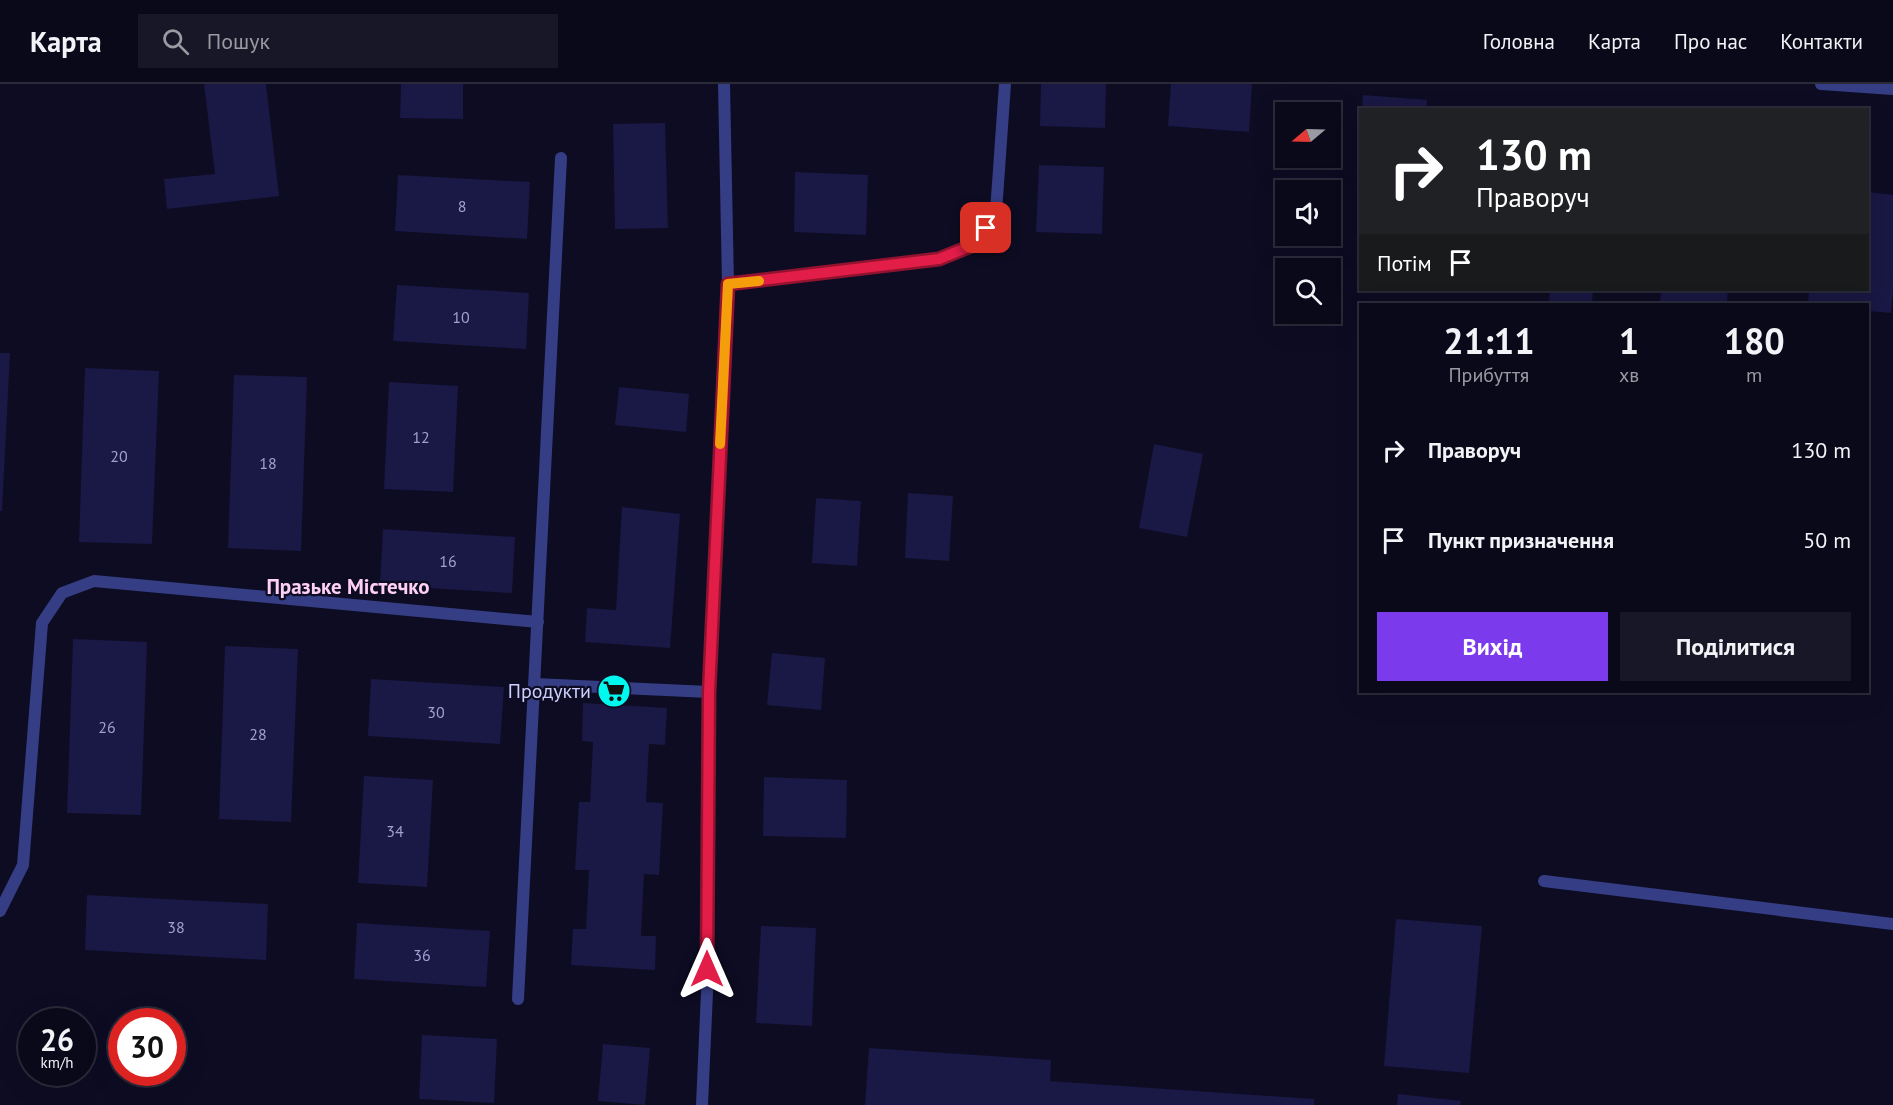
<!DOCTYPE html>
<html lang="uk">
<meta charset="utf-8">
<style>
:root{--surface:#0a091a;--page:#181727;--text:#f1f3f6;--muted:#999aa2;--line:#2a2a39;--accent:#7c3aed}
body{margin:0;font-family:"PT Sans",sans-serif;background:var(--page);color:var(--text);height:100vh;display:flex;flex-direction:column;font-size:22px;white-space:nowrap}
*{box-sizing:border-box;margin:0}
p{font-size:20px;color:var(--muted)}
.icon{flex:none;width:33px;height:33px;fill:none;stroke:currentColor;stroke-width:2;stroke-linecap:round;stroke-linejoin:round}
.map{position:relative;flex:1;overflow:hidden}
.panel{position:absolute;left:1359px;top:219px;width:510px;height:390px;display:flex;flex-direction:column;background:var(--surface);border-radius:0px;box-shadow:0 6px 24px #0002,0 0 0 2px var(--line)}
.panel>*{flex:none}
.guide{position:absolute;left:1359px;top:24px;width:510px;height:183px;border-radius:0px;box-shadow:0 6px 24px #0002,0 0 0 2px var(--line);background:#202124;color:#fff;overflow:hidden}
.needle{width:39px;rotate:251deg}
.tools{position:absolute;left:1275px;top:18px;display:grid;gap:12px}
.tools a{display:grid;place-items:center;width:66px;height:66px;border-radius:0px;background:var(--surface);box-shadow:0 6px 24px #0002,0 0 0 2px var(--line);font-size:30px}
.speed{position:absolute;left:18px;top:924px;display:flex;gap:12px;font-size:30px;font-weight:700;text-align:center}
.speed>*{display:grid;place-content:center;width:78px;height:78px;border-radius:50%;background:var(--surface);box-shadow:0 6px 24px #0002,0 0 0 2px var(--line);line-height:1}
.speed small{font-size:15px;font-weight:400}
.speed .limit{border:9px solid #d22;background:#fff;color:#111}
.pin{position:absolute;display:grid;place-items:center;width:51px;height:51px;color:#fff;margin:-26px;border-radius:12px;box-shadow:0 3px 9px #0006}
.me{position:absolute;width:66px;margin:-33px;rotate:0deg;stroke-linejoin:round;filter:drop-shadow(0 0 4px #0008)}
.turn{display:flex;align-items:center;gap:21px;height:126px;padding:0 18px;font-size:27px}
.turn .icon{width:78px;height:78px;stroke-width:2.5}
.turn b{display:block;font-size:42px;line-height:51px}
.then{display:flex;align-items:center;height:57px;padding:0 18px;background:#0003;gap:12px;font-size:22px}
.eta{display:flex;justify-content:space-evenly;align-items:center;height:102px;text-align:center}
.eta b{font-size:36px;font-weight:600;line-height:42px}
.action{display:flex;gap:12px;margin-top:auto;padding:12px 18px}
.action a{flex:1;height:69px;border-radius:0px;background:var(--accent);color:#fff;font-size:24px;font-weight:600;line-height:69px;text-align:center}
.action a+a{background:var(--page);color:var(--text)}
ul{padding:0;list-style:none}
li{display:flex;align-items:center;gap:18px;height:90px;padding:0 18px}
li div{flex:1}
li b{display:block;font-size:22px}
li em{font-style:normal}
header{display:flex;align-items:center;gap:36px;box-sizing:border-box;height:84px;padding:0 30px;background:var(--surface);border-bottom:2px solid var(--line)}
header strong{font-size:28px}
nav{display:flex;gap:33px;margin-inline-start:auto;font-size:21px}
.search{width:420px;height:54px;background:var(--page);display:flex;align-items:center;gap:15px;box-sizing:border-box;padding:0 21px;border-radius:0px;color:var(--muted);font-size:22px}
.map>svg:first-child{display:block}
.building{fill:#1a1844}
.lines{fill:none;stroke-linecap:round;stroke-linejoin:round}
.lane{stroke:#353d84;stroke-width:12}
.street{stroke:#353d84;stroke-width:12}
.route-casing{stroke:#92132f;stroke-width:15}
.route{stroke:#e11d48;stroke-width:10}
.slow{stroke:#f59e0b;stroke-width:10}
.labels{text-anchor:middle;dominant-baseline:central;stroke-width:4.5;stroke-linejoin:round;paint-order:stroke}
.number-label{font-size:16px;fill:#a1a1d0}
.poi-label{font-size:20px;fill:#cecfff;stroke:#0d0c23;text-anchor:end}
.neighbourhood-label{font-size:21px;font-weight:bold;fill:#ffd0f5;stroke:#0d0c23}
</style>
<header>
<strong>Карта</strong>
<div class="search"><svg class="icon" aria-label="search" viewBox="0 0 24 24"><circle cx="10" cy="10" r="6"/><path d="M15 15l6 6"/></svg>Пошук</div>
<nav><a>Головна</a><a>Карта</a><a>Про нас</a><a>Контакти</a></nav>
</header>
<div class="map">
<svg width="1893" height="1021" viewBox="0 0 1893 1021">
<rect width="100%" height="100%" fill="#0d0c23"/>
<!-- building -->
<path class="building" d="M204 0H266L279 112 167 125 164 95 215 90Z
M401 0H463V35L400 34Z
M1041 0H1106L1105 44 1040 42Z
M1171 0H1252L1249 48 1168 42Z
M1363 11 1427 16 1426 26H1362Z
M665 39 668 144 615 145 613 40Z
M1039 81 1104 83 1102 150 1036 148Z
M795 88 868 91 866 151 794 148Z
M398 91 530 98 527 155 395 147Z
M1868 108 1893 111V208L1891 229 1868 227V220H1808L1809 206H1868Z
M397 201 529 209 526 265 393 257Z
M1550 206H1593L1592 220H1549Z
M1661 206H1728L1727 220H1660Z
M0 269H10L2 427H0Z
M85 284 159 287 152 460 79 458Z
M234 291 307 293 301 467 228 464Z
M389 298 458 302 453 408 384 405Z
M619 303 689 310 686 348 615 341Z
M1154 360 1203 370 1187 453 1139 444Z
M908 409 953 412 949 477 905 474Z
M816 414 861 417 857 482 812 479Z
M622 423 680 430 670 564 585 558 587 524 616 526Z
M383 445 515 453 512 509 380 501Z
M73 555 147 558 141 731 67 729Z
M225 562 298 565 291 738 219 735Z
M772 569 825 574 821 626 767 621Z
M371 595 504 603 500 660 368 652Z
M583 619 667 624 665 661 649 660 646 718 663 719 659 791 644 790 641 852H656L655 886 571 881 573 845H586L589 786H575L579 718H590L593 658 582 657Z
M364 692 433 696 427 803 358 799Z
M764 693 847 696 846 754 763 752Z
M87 811 268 820 266 876 85 866Z
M1396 835 1482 842 1469 989 1384 982Z
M357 839 490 847 486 903 354 895Z
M761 842 816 844 812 942 756 939Z
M422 951 497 955 494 1019 419 1015Z
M603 960 650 964 645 1021 598 1017Z
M869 964 1051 976 1050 997 1314 1015V1021H865Z
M1398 1010 1461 1017 1460 1021H1397Z"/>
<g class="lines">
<!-- lane -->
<path class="lane" d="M1821 0 1893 5
M728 200 939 175 976 160 996 128 1005 0
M535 600 709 608
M1544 797 1893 840
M0 827 23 781 42 539 62 509 94 497 538 538
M518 915 561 74"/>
<!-- street -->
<path class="street" d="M702 1021 707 908 709 608 728 200 724 0"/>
</g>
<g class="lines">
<defs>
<path id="route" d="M707 885 709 608 728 200 939 175 976 160 986 144"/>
</defs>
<!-- route casing -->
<use href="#route" class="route-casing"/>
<!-- route -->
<use href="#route" class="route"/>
<!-- slow -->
<path class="slow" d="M720 360 728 200 759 197"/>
</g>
<!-- icons -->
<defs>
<symbol id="supermarket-disc" viewBox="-11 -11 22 22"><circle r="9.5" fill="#00f9ef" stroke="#0d0c23"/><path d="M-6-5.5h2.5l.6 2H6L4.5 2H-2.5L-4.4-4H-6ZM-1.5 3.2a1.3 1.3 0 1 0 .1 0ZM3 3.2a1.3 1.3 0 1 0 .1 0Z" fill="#111"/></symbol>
</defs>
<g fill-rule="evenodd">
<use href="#supermarket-disc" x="595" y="588" width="38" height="38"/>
</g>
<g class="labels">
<!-- number labels -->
<g class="number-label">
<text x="462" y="122">8</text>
<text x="461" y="233">10</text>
<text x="421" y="353">12</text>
<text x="119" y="372">20</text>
<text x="268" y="379">18</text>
<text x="448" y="477">16</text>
<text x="436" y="628">30</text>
<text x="107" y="643">26</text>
<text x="258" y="650">28</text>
<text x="395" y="747">34</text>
<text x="176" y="843">38</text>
<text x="422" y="871">36</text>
</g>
<!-- poi labels -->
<g class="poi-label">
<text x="591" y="607">Продукти</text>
</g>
<!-- neighbourhood labels -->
<g class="neighbourhood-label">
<text x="348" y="502">Празьке Містечко</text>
</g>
</g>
</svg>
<div class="tools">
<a><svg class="needle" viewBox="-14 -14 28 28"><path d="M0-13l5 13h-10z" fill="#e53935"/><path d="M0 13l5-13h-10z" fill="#999aa2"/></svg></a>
<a><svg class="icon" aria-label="sound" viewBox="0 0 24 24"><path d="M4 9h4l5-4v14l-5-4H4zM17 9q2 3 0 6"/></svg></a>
<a><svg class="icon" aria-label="search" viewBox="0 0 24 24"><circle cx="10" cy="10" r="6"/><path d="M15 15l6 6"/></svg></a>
</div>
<div class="speed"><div>26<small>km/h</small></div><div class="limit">30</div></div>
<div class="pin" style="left:986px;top:144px;background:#d93025"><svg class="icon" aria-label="arrive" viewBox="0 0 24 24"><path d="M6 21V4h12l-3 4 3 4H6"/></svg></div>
<svg class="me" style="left:707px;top:885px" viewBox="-20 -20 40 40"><path d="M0-17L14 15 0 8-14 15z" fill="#e11d48" stroke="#fff" stroke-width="4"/></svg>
<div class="guide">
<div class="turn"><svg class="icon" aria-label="right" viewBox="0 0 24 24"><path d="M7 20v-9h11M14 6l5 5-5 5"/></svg><div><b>130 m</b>Праворуч</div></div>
<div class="then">Потім<svg class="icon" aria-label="arrive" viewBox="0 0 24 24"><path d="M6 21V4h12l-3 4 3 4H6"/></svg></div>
</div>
<section class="panel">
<div class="eta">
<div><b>21:11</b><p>Прибуття</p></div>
<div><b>1</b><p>хв</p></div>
<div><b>180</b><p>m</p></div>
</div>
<ul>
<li><svg class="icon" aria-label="right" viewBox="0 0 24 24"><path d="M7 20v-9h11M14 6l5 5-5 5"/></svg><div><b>Праворуч</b></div><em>130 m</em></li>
<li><svg class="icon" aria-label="arrive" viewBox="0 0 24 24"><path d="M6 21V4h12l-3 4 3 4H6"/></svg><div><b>Пункт призначення</b></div><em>50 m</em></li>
</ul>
<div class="action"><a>Вихід</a><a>Поділитися</a></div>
</section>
</div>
